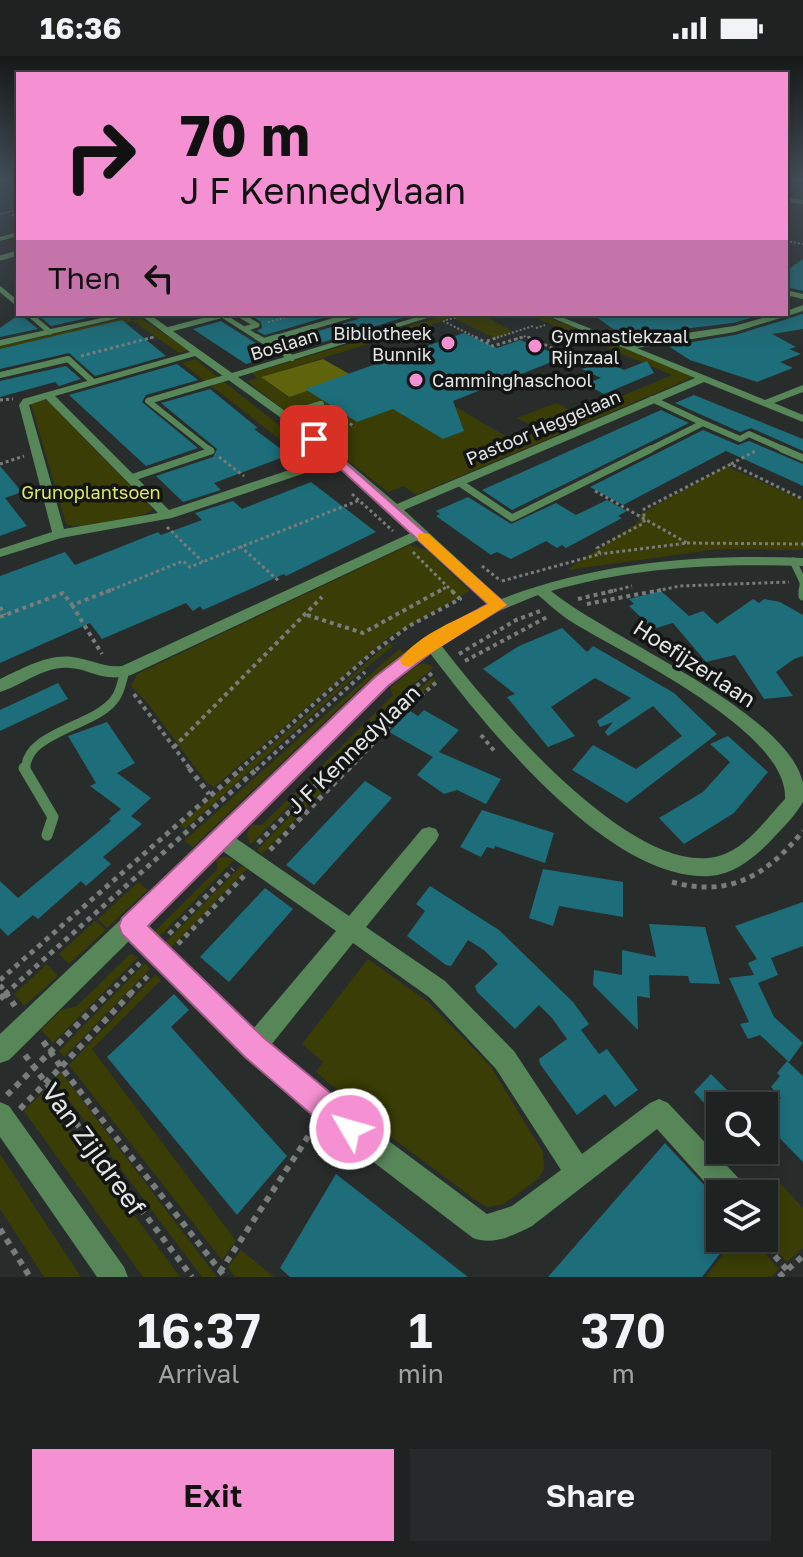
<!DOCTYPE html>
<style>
:root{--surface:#1e2221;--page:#262a2a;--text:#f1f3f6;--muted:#a1a4a5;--line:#3c3f3f;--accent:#f591d2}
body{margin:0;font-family:"Golos Text",sans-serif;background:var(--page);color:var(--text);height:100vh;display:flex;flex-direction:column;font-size:30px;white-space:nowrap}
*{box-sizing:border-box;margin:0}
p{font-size:26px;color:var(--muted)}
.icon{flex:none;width:44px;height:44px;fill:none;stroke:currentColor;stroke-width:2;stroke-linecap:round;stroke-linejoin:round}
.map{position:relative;height:1221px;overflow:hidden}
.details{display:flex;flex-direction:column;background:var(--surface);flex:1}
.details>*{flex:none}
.top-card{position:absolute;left:16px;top:16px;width:772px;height:244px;border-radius:0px;box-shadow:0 4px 12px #0003,0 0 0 2px var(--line);background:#f591d2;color:#111;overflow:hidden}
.fabs{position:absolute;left:706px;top:1036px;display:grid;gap:16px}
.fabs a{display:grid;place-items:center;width:72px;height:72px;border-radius:0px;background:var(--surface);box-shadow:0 4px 12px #0003,0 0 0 2px var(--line);font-size:40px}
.pin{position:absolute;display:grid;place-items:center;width:68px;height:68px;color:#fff;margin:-34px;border-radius:16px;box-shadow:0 4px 12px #0006}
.me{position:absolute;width:88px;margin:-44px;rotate:308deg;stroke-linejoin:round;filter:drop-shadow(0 0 6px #0008)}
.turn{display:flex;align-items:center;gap:28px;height:168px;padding:0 32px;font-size:36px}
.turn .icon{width:104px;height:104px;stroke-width:2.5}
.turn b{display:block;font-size:56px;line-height:68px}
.then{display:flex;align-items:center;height:76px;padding:0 32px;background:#0003;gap:16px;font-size:30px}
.eta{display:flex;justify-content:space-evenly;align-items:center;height:136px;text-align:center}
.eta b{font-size:48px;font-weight:600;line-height:56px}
.action{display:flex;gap:16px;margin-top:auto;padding:16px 32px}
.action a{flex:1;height:92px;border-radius:0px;background:var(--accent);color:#111;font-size:32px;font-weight:600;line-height:92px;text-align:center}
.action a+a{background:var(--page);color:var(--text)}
.status{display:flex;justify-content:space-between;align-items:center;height:56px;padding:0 40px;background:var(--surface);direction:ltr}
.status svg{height:22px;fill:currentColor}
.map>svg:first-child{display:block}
.green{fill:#3a3d05}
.forest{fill:#5e630c}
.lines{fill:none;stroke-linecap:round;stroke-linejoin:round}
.stream{stroke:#465a67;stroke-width:2}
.building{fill:#1d6d7a}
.path-far4{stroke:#787c7b;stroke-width:2;stroke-dasharray:2 2;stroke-linecap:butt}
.path-far3{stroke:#787c7b;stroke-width:3;stroke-dasharray:3 3;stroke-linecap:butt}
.path-far2{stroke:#787c7b;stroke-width:4;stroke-dasharray:4 4;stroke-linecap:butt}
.path-far1{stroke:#787c7b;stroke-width:5;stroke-dasharray:5 5;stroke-linecap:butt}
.path{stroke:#787c7b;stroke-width:6;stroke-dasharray:6 6;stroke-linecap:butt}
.lane-far4{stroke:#578659;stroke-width:5}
.lane-far3{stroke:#578659;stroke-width:6}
.lane-far2{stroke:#578659;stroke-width:7}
.lane-far1{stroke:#578659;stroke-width:9}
.lane{stroke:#578659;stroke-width:11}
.street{fill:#578659;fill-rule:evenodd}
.route{fill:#f591d2;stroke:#9f5e88;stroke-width:2}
.slow{fill:#f59e0b}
.poi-dot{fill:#f591d2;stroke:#131514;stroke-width:3}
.labels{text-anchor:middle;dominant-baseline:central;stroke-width:7;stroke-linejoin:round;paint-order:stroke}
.far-poi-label{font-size:18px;fill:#e4e7e6;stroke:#131514;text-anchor:start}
.far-street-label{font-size:18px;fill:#e4e7e6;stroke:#131514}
.far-park-label{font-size:18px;fill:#dfe862;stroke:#131514}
.street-label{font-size:22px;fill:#e4e7e6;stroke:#131514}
.near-street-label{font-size:26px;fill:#e4e7e6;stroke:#131514}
</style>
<div class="status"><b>16:36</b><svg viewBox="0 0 49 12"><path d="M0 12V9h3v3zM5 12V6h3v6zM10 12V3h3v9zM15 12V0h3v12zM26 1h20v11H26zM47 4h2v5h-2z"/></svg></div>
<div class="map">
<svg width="803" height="1221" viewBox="0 0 803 1221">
<rect width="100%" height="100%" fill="#282d2c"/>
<!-- green -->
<path class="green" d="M449 258H501L488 262 514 276 495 282 453 262 261 321 288 341 353 320 437 340 514 385 672 319 526 258H540L694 321 416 439 404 430 388 436 247 325 257 322 252 317Z
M128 261 132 264 141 262 188 294 179 297 133 265 0 294V290Z
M195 303 313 396 301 400 182 307Z
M44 343 49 346 153 453C140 464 82 475 66 468L31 348Z
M556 347 576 357 538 373 517 362Z
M726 410 803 444V494L719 493 567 514 640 465 637 460Z
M409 489 427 494 470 535 388 582 214 731 206 726 146 645 131 630 137 618Z
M389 587 393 590 353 622 185 773 180 769Z
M399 593 404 597 357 635 193 791 184 785Z
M424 607 434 611 398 641 250 789 247 778 251 769H262L393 639 390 632 416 610Z
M432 622 436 624 381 675 262 798 257 794 388 661Z
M226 801 234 804 156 884 152 878 218 813 216 802Z
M241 810 247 813 168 894 163 889Z
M138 826 148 834 107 872 98 863Z
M95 865 106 874 69 908 59 898Z
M130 898 138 901 53 987 41 974 61 954 77 950Z
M368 903 428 946 472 991 491 1011 543 1096 544 1113 539 1122 504 1148 488 1151 480 1147 391 1081 316 1016 323 1006 302 988Z
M145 907 150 913 64 1001 59 995Z
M47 908 58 920 24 950 14 938Z
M156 918 161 924 92 993 236 1185 222 1204 69 1009Z
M61 1016 217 1221H202L54 1024Z
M43 1036 180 1221H143L24 1055Z
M0 1098 81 1221H44L0 1153Z
M777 1124 803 1152V1192L787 1206 764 1181V1140Z
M735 1182H752L779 1213 771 1221H706Z
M241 1194 274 1221H235L228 1211Z"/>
<!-- forest -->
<path class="forest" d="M323 303 353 320 289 341 261 321Z"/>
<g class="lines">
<!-- stream -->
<path class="stream" d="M0 158 18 154"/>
</g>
<!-- building -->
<path class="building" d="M803 203V235L786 231V215Z
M20 258 38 273 0 281V272Z
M37 258H106L51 270Z
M249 258H336L265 279 257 275 262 272 261 266Z
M361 258H402V262L294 295 279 287 358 263Z
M592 258H765L733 267 623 280Z
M803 258V273L772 278 796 291 789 293 801 298 780 306 793 312 757 326 690 304 668 290 735 279Z
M122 264 166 300 95 320 69 297 0 313V293Z
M221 265 254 286 275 299 246 308 193 273Z
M464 277 497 292 520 284 564 301 453 345 464 375 443 383 393 353 357 366 305 333Z
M604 305 624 314 647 305 654 317 604 338 585 328 601 322 582 313Z
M177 308 198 324 146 339 142 346 198 392 146 410 69 339Z
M66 310 81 323 59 330 55 326 0 341V325Z
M210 333 258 372 254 373 289 399 214 427 221 434 183 446 156 420 213 401 217 393 161 347Z
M694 339 803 383V395L751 372 740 376 675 347Z
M661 354 689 367 512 454 482 434Z
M703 374 738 389 749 385 803 408V430L726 395 623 449 590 431Z
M0 410 22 436 5 442 27 470 0 480Z
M311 426 376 476 286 520 284 518 203 554 200 550 193 555 186 547 102 583 90 567 0 607V520L65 496 75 509 158 476 161 479 202 464 195 457 233 445 242 453Z
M468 441 511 468 556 447 576 459 607 444 627 455 618 460 622 462 566 492 562 489 557 492 546 485 511 503 497 496 491 499 436 460 440 458 436 455Z
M661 535 689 560 703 555 717 568 753 543 759 547 764 543 780 546 803 559V600L794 603 776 616 793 640 764 643 735 599 706 606 673 567 653 573 629 550 634 548 629 543Z
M562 572 587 596 593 590 674 637 717 678 627 747 572 714 593 689 636 713 682 680 653 650 608 680 605 676 613 666 600 671 597 665 631 642 595 622 551 651 575 680 548 691 507 641 515 638 483 613 519 590Z
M58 627 68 643 0 675V654Z
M424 654 459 674 439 696 501 723 486 748 457 734 444 738 417 719 433 701 389 676 410 655 418 660Z
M107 666 135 707 117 717 151 742 131 760 142 768 103 801 111 808 86 830 81 825 38 863 33 859 8 880 0 872V825L18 842 111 765 109 763 121 753 90 730 96 727 68 680Z
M728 680 768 716 734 757 684 788 659 762 703 736 730 706 710 688Z
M365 725 392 742 314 829 286 809Z
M482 754 554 777 545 807 495 790 494 793 487 791 481 801 460 791Z
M543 813 623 826V861L559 850 553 870 529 862Z
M430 830 499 874 573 946 589 968 581 974 599 998 607 993 638 1034 615 1051 605 1038 577 1059 540 1008 539 1003 567 983 552 962 539 949 515 973 477 936 475 930 498 908 484 894 468 884 451 910 446 909 407 880 425 855 416 848Z
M265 832 293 853 229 926 200 901Z
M803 846V890L771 902 778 919 758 927 774 961 803 987 789 1006 760 979 748 983 740 968 749 966 729 922 754 919 748 907 757 903 735 870Z
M649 868 705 871 720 928 690 927 688 920 649 919 650 942 637 940 638 974 593 929 594 914 622 919V894L656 901Z
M174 938 189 954 171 971 287 1100 237 1159 107 1001Z
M787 1005 803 1020V1106L764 1066 781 1042 771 1031 780 1020 777 1017Z
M711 1018 743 1050H720V1064L694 1036Z
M665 1087 720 1146V1182H732L702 1221H548Z
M336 1118 468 1221H290L280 1212Z"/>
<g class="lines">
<!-- path-far4 -->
<path class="path-far4" d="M786 185 803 188
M446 264 471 258
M443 265 479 283
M268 266 289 261
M536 272 545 269
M146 283 154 281
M493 283 533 270
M516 283 526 280 532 283"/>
<!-- path-far3 -->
<path class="path-far3" d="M475 281 493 290 523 281
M528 281 576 303
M487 285 499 281
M81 300 154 281
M565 305 591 296
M0 344 13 343
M330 354 355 371
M219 401 244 420
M0 408 24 400
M731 408 757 394
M595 435 687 487 600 498
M352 438 393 475
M167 471 203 506
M687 487 803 488
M240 490 280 526
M413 496 453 536
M482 510 501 525
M502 525 600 498 597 492 644 467V453L731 408 803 443
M106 536 183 505 190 511 360 444
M438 536 448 530
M608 536 632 530
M651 536 680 530 789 526"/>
<!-- path-far2 -->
<path class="path-far2" d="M578 543 617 534
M587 548 661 534
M72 549 102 598
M0 551 5 559
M307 559 363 577 441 534
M0 561 63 537 72 549 111 534
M459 598 516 564 543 554
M465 605 549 560
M134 638 191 714
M481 679 496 697
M174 691 322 541
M239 714 372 597 409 570 460 543 451 534
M256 714 365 616
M331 714 400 644 432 617
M348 714 410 649 439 624"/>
<!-- path-far1 -->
<path class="path-far1" d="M189 712 209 738
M258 787 333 712
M270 794 349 712
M672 826C730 842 767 819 803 775
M169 878 233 813
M178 888 244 820
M0 924 242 712
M0 929 7 938
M5 938 258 712
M108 938 140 907
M130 938 150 918"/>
<!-- path -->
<path class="path" d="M5 936 15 950
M132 936 61 1011 225 1221
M0 943 7 936
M25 999 192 1221
M7 1039 110 936
M20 1053 61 1011 43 985
M0 1173 30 1221
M759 1182 787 1214
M220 1216 315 1070
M779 1221 803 1200"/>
<!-- lane-far4 -->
<path class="lane-far4" d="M0 202 18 197
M0 233 18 248
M29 258 50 276
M238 258 257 269 244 273 260 283
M222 259 244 273
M167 274 227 258
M271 283 356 258"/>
<!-- lane-far3 -->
<path class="lane-far3" d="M257 281 292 302
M264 285 278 281
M0 319 68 303 92 325
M652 343 703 367
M284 359 321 348
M211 395 148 345 232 320
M647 395 703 367 740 383 749 378 787 395"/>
<!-- lane-far2 -->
<path class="lane-far2" d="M782 393 803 402
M131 422 211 395 208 393
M460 427 512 462 651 393
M793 505 803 526
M803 528V536"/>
<!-- lane-far1 -->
<path class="lane-far1" d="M803 534V540
M26 714C23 677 95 670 114 644 121 636 122 624 125 615"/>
<!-- lane -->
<path class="lane" d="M24 712 53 761 47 779"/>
<!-- street -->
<path class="street" d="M786 142 803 144V148L786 146Z
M14 157 18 158V163L11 159Z
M18 176V180L0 185V181Z
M786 234 803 238V243L786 239Z
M803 249V255L735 276 637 292 765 344 803 329V336L774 347 803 359V366L704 326 404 454 501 543C598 506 700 498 803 502V510C718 507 633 511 551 535 608 582 788 656 803 727 803 733 803 740 803 746 796 758 786 769 776 779 759 798 736 818 710 820 609 826 485 670 430 597L388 630 234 781 349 860 422 773 429 771 436 773 439 779 436 785 366 871 445 925 514 995 582 1098 650 1047 659 1043 668 1047 744 1128 748 1138H720V1143L657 1073 532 1170C514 1179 493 1190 473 1182L317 1063 245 1000 130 884 9 1004 0 1007V978L376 622 426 583 489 548 420 483 131 619C100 628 87 609 61 612 39 614 20 630 0 636V623C22 613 47 598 72 601 91 603 103 612 122 610L413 476 335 407 172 462 61 482 0 501V493L52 476 19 349 23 343 190 296 139 258H149L232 317 427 258H440L238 321 299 365 397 448 695 322 543 258H554L629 288 645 283 734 270 776 258H786V255ZM195 300 291 369 328 401 169 454 55 340ZM46 343 158 457 64 473 29 349ZM538 539C549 548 560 559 572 566 623 598 789 675 785 743 767 762 748 790 722 799 636 829 487 649 441 589L487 560ZM221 794 336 875 253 973 145 869ZM353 887 429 941 496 1013 561 1114 512 1150 487 1158 335 1045 271 989Z
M120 258H136L0 290V284Z
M0 1046 9 1050 124 1211 128 1221H97L0 1081Z"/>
</g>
<!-- sky -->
<linearGradient id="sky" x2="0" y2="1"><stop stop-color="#161918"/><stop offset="0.42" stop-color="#424c56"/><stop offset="1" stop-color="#424c56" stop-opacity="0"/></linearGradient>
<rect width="803" height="294" fill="url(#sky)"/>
<!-- route -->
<path class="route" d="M314 379 507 549 437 592 388 630 148 870 264 982 361 1062 365 1073 361 1083 350 1087 340 1083 245 1001 122 878 119 870 122 862 375 621 424 583 488 548 310 385 308 383Z"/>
<!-- slow -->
<path class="slow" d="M423 477 429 478 507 549 409 611 402 609 400 604C418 578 460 563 488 548L418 484V478Z"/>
<!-- markers -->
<g class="poi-dot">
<circle cx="448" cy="287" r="8"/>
<circle cx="535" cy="290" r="8"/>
<circle cx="416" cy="324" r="8"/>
</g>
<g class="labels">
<!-- far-poi labels -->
<g class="far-poi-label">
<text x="432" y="277" text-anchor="end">Bibliotheek<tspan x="432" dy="21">Bunnik</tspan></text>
<text x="551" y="280">Gymnastiekzaal<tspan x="551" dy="21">Rijnzaal</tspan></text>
<text x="432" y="324">Camminghaschool</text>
</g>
<!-- far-street labels -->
<g class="far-street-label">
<text transform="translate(284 288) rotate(-17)">Boslaan</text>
<text transform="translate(543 371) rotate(-23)">Pastoor Heggelaan</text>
</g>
<!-- far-park labels -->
<g class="far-park-label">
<text x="91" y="436">Grunoplantsoen</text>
</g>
<!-- street labels -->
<g class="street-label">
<text transform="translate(695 607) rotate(33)">Hoefijzerlaan</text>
<text transform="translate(353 693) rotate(-44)">J F Kennedylaan</text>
</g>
<!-- near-street labels -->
<g class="near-street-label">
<text transform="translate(94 1093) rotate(54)">Van Zijldreef</text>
</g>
</g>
</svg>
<div class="fabs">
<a><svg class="icon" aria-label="search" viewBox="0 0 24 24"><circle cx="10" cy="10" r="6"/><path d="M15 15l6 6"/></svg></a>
<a><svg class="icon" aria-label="layers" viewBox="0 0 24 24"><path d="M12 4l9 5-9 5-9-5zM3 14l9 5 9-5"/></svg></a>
</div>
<div class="pin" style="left:314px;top:383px;background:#d93025"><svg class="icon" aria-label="arrive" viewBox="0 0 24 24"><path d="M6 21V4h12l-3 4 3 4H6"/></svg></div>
<svg class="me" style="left:350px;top:1073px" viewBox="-20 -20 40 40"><circle r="17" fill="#f591d2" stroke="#fff" stroke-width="3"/><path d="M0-11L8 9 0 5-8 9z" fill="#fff"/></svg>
<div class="top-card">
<div class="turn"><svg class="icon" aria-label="right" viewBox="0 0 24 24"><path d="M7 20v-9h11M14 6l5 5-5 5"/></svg><div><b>70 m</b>J F Kennedylaan</div></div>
<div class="then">Then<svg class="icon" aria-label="left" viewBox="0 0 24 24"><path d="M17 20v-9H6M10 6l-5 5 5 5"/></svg></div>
</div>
</div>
<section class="details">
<div class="eta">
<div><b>16:37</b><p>Arrival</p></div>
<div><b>1</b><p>min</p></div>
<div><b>370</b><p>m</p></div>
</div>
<div class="action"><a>Exit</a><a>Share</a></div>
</section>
